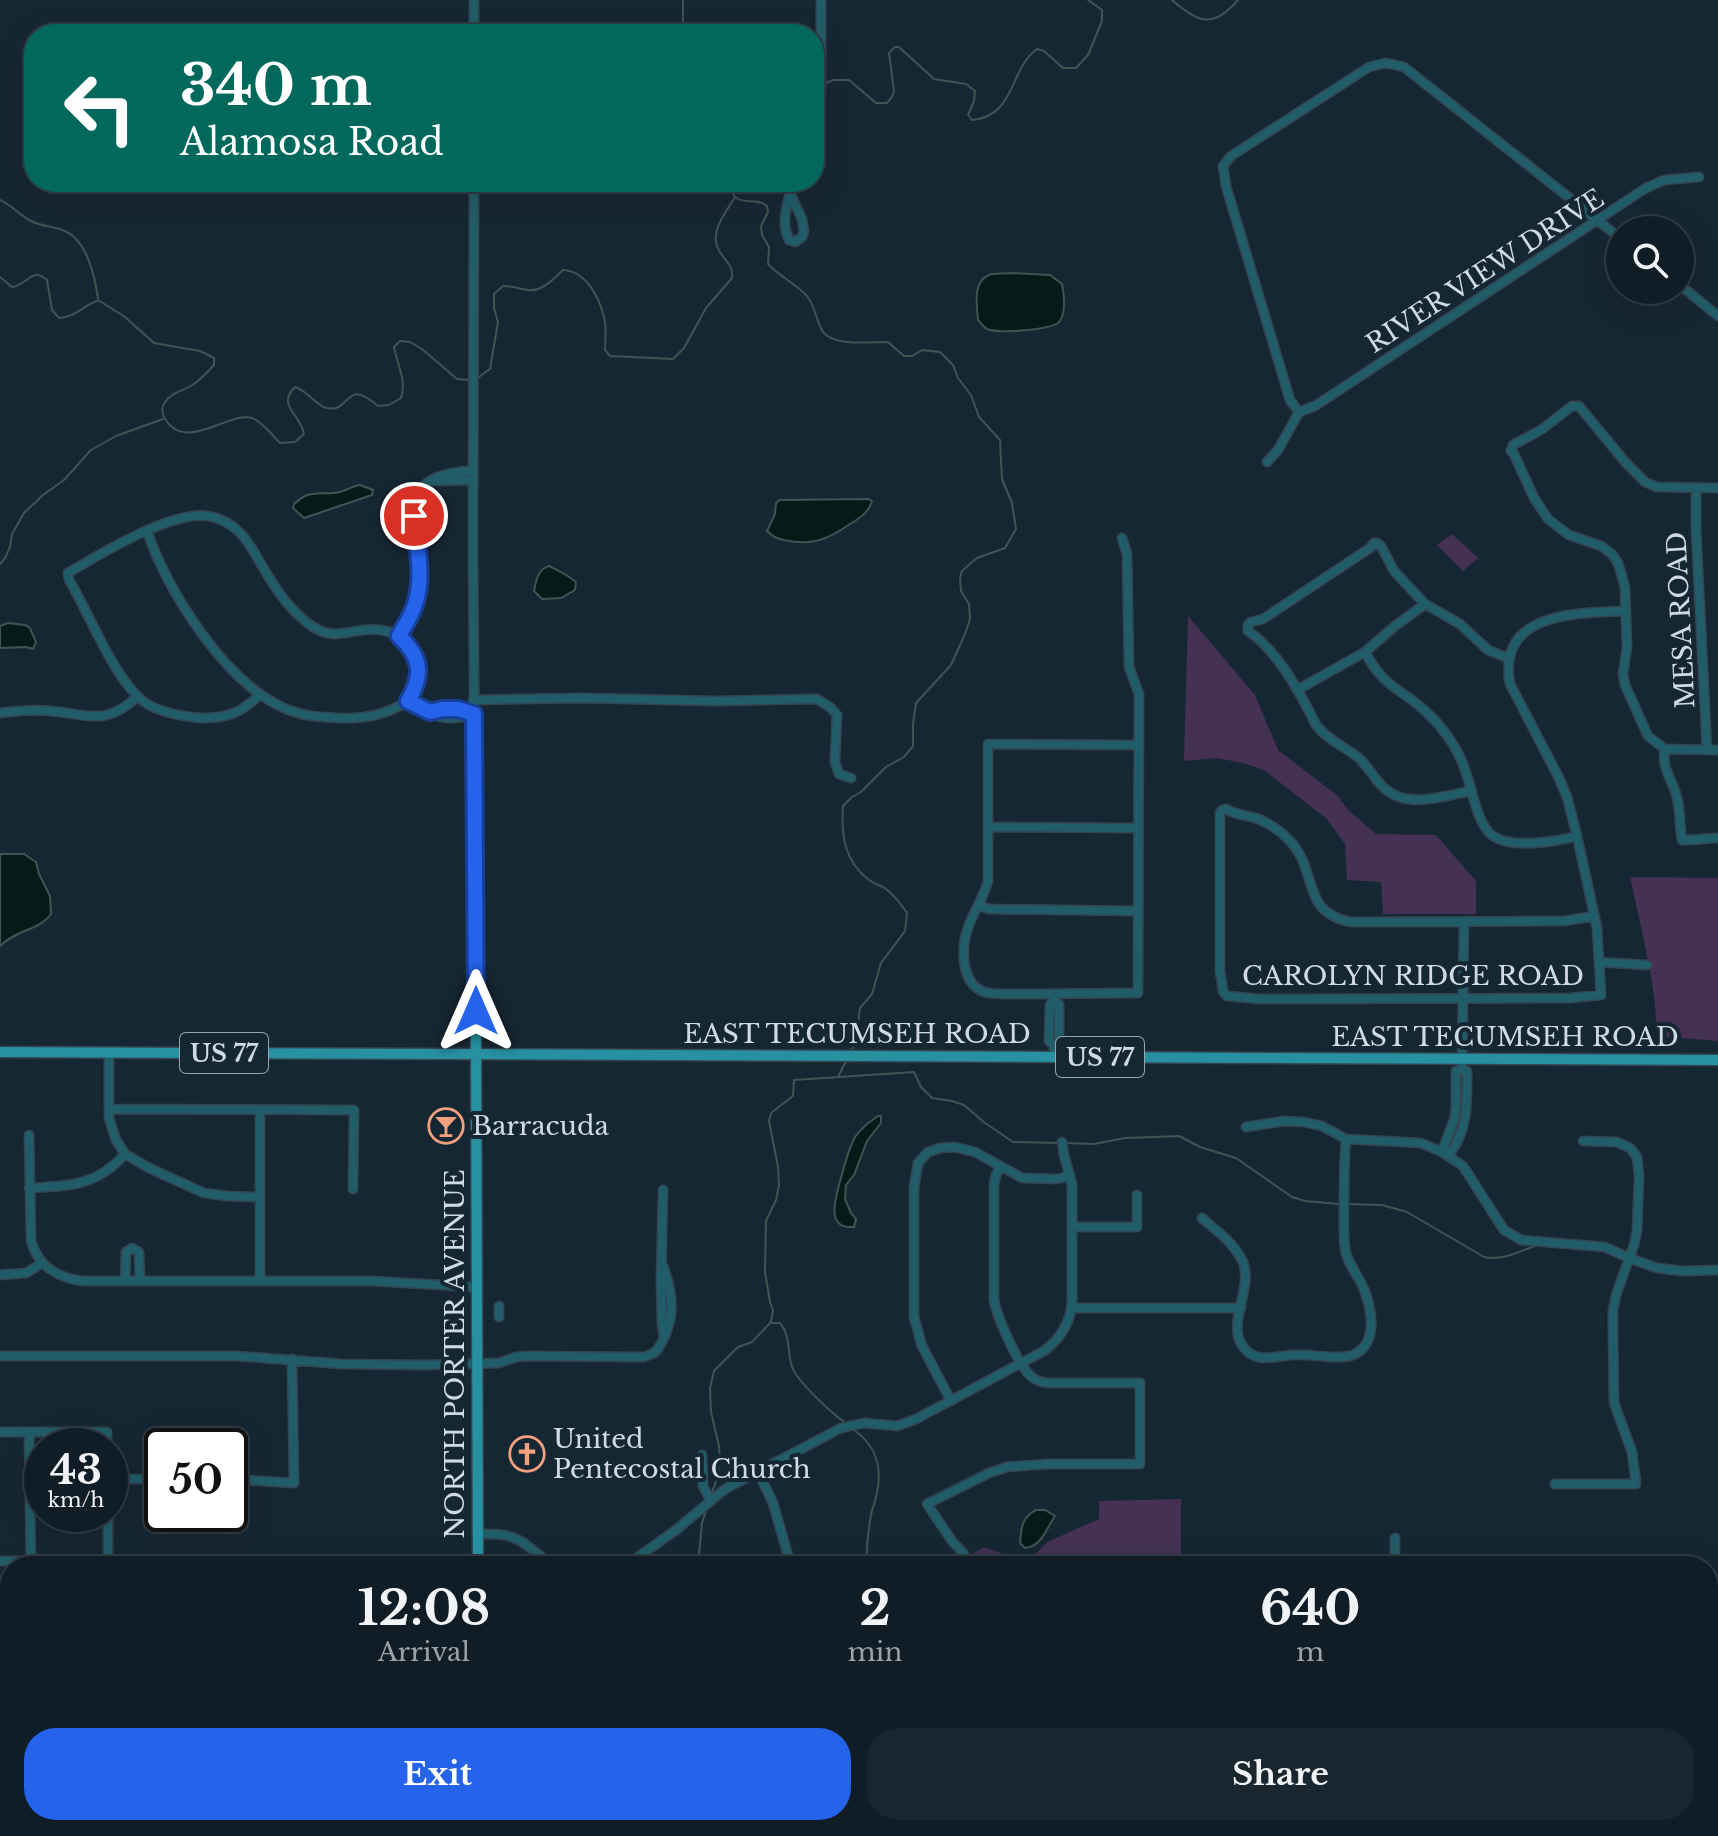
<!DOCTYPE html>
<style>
:root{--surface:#101d27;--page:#19262f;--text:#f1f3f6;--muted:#9ca2a7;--line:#303b44;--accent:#2563eb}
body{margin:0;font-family:"Libre Baskerville",serif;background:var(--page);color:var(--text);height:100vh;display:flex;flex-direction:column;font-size:30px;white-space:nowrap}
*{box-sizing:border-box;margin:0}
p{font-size:26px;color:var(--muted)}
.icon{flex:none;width:44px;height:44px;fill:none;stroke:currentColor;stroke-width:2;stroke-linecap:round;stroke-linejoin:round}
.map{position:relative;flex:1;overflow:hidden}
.details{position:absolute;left:0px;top:1556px;width:1718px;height:280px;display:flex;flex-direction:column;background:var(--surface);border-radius:32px 32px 0 0;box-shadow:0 8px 32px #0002,0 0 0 2px var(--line)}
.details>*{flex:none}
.banner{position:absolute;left:24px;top:24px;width:800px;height:168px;border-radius:32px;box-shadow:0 8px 32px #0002,0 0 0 2px var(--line);background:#00695c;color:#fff;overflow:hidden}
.fabs{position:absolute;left:1606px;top:216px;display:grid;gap:16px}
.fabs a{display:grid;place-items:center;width:88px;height:88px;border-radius:50%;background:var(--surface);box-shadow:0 8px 32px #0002,0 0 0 2px var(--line);font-size:40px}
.speed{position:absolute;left:24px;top:1428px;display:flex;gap:16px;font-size:40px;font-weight:700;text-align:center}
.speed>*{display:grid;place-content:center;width:104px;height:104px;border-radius:50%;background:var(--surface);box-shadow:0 8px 32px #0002,0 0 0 2px var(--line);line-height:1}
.speed small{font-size:20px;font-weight:400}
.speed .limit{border:4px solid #111;border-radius:12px;background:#fff;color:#111}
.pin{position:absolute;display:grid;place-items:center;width:68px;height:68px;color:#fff;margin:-34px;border:4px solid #fff;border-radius:50%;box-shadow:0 2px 8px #0007}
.me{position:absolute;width:88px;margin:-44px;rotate:0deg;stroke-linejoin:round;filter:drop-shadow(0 0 6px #0008)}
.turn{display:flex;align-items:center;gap:28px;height:168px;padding:0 24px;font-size:36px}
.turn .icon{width:104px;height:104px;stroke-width:2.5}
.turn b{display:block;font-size:56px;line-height:68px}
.eta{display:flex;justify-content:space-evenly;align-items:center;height:136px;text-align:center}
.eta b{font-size:48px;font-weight:700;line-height:56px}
.button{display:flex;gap:16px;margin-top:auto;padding:16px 24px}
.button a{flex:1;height:92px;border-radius:32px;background:var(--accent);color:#fff;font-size:32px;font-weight:700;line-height:92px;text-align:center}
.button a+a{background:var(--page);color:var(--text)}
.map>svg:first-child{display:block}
.green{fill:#443154}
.water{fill:#041b17;stroke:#415454;stroke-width:2}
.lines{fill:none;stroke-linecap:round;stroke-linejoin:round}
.stream{stroke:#415454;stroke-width:2}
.minor-casing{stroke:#344450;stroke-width:11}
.major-casing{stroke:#344450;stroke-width:13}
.minor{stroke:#215d68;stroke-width:8}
.major{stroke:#2791a2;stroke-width:10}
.route-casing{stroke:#184099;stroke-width:20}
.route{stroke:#2563eb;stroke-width:14}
.labels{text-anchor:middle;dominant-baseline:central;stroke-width:8;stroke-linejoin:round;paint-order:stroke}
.shield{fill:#162734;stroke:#98a4ae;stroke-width:2}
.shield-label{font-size:24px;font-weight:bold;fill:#d0dae3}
.street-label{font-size:26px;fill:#d0dae3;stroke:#162734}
.poi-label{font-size:26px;fill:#d0dae3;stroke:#162734;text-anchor:start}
</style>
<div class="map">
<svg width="1718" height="1836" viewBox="0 0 1718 1836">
<rect width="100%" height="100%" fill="#162734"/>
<!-- green -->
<path class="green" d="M1452 534 1478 558 1463 571 1437 545Z
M1188 616 1255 695 1278 750 1338 796 1348 810 1376 834 1436 835 1476 881V914H1383L1381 882 1347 880 1345 844 1326 818 1264 770 1243 763 1217 758 1184 761Z
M1630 877 1718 878V1041L1657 1036C1656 983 1641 929 1630 877Z
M1181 1499V1566H973L970 1555 984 1547 1027 1563 1047 1542 1099 1519V1501Z"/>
<!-- water -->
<path class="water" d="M1010 273 1050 275 1062 284C1064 294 1066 311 1060 321 1054 330 997 334 987 329 983 327 981 323 978 320 977 305 972 282 989 275 994 273 1005 274 1010 273Z
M360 485 373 490 372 495 304 518 293 508 294 504C297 501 301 498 305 496 316 491 329 495 340 492 347 490 353 486 360 485Z
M869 499 872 501C869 512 860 518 850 524 827 540 812 546 784 540 776 538 773 537 767 531L775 514 776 503 780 500Z
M549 566C559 571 568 575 576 582L575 590 561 598 542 599 534 591C536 581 538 569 549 566Z
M8 623 25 625 30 628 36 642 33 649 26 647 0 648V626Z
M0 854H24L36 862 39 874 50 896 51 914C40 930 15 930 0 946Z
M878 1116H881V1123L867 1141 854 1175 846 1185 845 1199 851 1213 856 1219 854 1227C826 1229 835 1201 839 1185 844 1168 847 1152 855 1137 861 1128 869 1122 878 1116Z
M1036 1510H1045L1055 1516C1046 1529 1042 1546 1025 1548L1020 1543C1021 1528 1022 1517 1036 1510Z
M1485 1826H1625L1630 1836H1477L1479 1831Z"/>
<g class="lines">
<!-- stream -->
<path class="stream" d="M1172 0C1198 23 1213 29 1238 0
M680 34 683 22V0
M823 84 834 80H849L876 103H887L892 97 894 91 889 53 895 47H899L934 79 966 84 975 91 974 101 968 115 972 120C1016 116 1009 69 1037 49L1044 51 1063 68H1076L1088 55 1102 21V10L1088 0
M736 198C745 204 758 198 767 206L768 212 761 226 762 235 769 247 768 264C779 276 796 284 807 296 815 306 816 320 822 330 831 347 871 342 888 342L904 356H912L922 350 940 352 953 365 958 378 971 395 979 417 1000 440 1002 479 1012 503 1016 529 1005 548 977 558 962 571 960 578 961 591 969 604 970 619 965 634 951 665 916 703 913 724V746L904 757 886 767 861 792 852 797 843 806C841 835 844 861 869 880 874 884 881 885 886 889 895 896 901 904 907 913L905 931 881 963 872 994 860 1008 856 1041 851 1052
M0 200C11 205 20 215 31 221 41 226 51 226 62 230 86 237 95 276 98 299
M0 277 12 287C28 285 32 266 47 280L52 310 59 318C76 317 82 306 97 301
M98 300 125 317 154 343 200 351 214 358V365C207 373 200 380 191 386 182 391 171 393 165 402 161 407 162 414 165 419 187 453 228 411 252 418 262 421 272 435 280 443L295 442 304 434C301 414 276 406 295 387 308 391 318 407 327 408 352 413 344 376 378 406L389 405 401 398C407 381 397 364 394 347L400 341 410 342 422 349 457 379 470 380
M476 379 490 369 498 322 494 308V294L503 286C511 286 515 287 522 289 541 294 550 282 563 270 586 271 599 297 604 317 607 327 605 340 605 350L610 356 673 359 684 348 706 308 732 278C733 267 728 263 722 255 706 235 725 214 735 197L733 194 734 182
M0 564 5 558 10 547 12 534 24 513 43 495 64 480 91 450 116 436 163 419
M838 1077 846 1061
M1064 1143 1094 1144 1125 1138 1179 1136 1200 1147 1236 1158 1292 1197 1305 1201 1339 1204
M1346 1204 1382 1205 1407 1212 1484 1257C1504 1261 1519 1251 1538 1245
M772 1323H780C791 1336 787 1351 792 1367 798 1382 832 1414 846 1423
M854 1430C877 1446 883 1470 876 1497 875 1503 872 1509 871 1515 868 1532 866 1549 867 1566
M711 1494 718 1477 720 1459 719 1446 711 1412 710 1388 714 1371 738 1347 752 1342 771 1322 773 1310 770 1302 765 1272 766 1221 776 1200 779 1185 778 1167 769 1121 771 1113 793 1096 794 1080 914 1072 921 1087 932 1098 952 1101 964 1105 985 1123 1013 1142 1058 1143
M698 1566 702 1523 707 1508
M726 1826 732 1836
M916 1826 920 1836"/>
<defs>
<path id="minor" d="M474 0V34
M814 129 819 109 821 90V0
M474 182 473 549 475 795
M790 193 802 219 804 232 802 237 795 242 789 240C780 220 788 202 793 182
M1680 285 1718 316
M1299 412 1290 400 1226 186 1223 166 1231 156 1369 67 1386 63 1404 67 1620 238
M1299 412 1315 406 1646 188 1664 180 1699 177
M1267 462 1278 450 1299 412
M430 481 473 480
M1696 488V529L1707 750
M1718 488 1657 487 1645 482 1626 463 1579 406H1572L1541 430 1513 445 1511 451 1514 454 1534 498 1548 519 1569 535 1601 546 1612 554 1618 563 1625 587 1627 647 1623 674 1625 685 1648 736 1665 749 1718 750
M147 531C167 591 225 682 284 708 301 716 320 717 338 718 365 719 386 715 408 701
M1122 538 1127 554 1129 667 1139 694 1138 993C1101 993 1064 994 1027 994 1016 994 994 995 984 992 963 984 962 957 965 938 969 917 983 901 988 881V744L1139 745
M399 636C409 618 419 600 420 579 421 524 389 473 473 471
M1365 652C1369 659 1373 667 1379 673 1387 684 1401 692 1412 700 1432 715 1449 735 1460 757 1471 778 1475 824 1493 836 1512 849 1555 842 1577 836
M1297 690 1365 652 1395 626 1425 604
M259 695C243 712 227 718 204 718 185 717 166 714 149 705 116 686 89 612 69 580L68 573C100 554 172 510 208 516 244 522 253 553 270 579 279 594 292 610 305 621 336 647 352 625 381 630 419 636 425 672 408 701L430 712
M473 700 581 698 716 701 817 699 830 707 837 715 835 762 839 774 851 778
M443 709H458L474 714C459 718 444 722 430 712Z
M0 713C17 711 33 709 50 711 89 714 105 727 138 696
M1665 749C1661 767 1671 777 1676 794 1681 809 1679 825 1682 840 1688 841 1709 838 1718 838
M1472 791C1444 795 1408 810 1384 788 1375 780 1369 768 1360 759 1346 747 1327 740 1316 725 1313 720 1311 714 1308 709 1294 682 1274 648 1248 631V625L1251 622 1263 619 1370 548 1374 543H1377L1381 546 1394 571 1425 604 1460 624 1488 650 1508 658
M989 827 1138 828
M978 905 989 909 1137 911
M1595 916 1564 921 1350 922C1301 912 1318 872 1291 842 1282 832 1269 823 1256 818 1245 815 1236 815 1226 809L1222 810 1220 813V971L1223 991 1227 996 1260 999 1570 998 1601 995 1597 928 1577 836 1567 797 1558 776 1510 684C1497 612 1576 613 1626 611
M1599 962 1647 965
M1054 994V1000L1059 1004V1041L1054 1045V1057
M1054 1000 1050 1005 1049 1041 1054 1045
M109 1052V1118L116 1140 125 1154 149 1168 204 1193 227 1196 260 1197
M1462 1069 1456 1071V1108L1454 1120 1442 1152H1451C1468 1129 1467 1102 1467 1074V1071L1462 1069 1464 922
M109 1109 354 1110 353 1189
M1246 1127 1284 1121 1304 1122 1322 1126 1346 1139 1421 1143 1442 1152 1463 1166 1504 1230 1521 1240 1605 1247 1629 1258 1657 1268 1683 1271 1718 1270
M29 1135 31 1241C38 1266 58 1278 83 1281H372L477 1287
M29 1188C69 1186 97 1186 125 1154
M663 1190 661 1282 662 1324 664 1336
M1202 1218C1216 1230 1235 1244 1243 1262 1253 1288 1227 1323 1242 1345 1254 1364 1273 1357 1291 1355 1310 1353 1343 1362 1357 1353 1377 1341 1372 1311 1365 1292 1360 1276 1347 1265 1345 1248 1343 1234 1344 1220 1344 1206 1344 1183 1344 1161 1346 1139
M1073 1227H1137V1195
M0 1275 26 1273 42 1263
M125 1281 126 1252 132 1248 139 1252 140 1281
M260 1281V1110
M499 1306V1317
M1072 1308H1241
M0 1356H236L342 1364 426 1365 499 1363 516 1357 527 1356 644 1357 654 1353 658 1349C676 1320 674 1296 663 1266
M951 1401 922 1346 914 1317V1188L918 1163 928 1152 940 1148 955 1147 975 1152 1022 1178 1057 1179 1069 1176
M200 1431V1446
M0 1432H107V1446
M29 1432 31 1566
M702 1455 703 1486 711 1501
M758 1472 773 1503 791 1566
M110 1479H162
M230 1479 294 1483 292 1359
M1555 1484H1636L1632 1452 1614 1403 1613 1334V1310L1616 1295 1634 1245 1637 1231 1639 1176 1637 1157 1630 1148 1617 1142 1583 1141
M108 1514V1565
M478 1534C493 1534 508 1533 522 1542 533 1549 541 1559 554 1564H619L631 1562 676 1530 725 1489 841 1428 864 1423 897 1426 916 1419 1044 1351C1060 1339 1070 1324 1072 1303V1184L1064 1155 1062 1142
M0 1561H108
M342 1562V1566
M186 1566V1561L264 1560V1566
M970 1566 964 1554 952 1541 927 1504 989 1473 1007 1467 1048 1464H1140V1383H1051C1045 1383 1039 1382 1033 1378 1019 1368 997 1317 994 1300V1184L996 1175 1000 1167
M1395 1566V1538
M1708 1581H1718
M1708 1798 1718 1777
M342 1826 344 1836
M861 1826 865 1836
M977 1826V1836
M1145 1826V1836
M1220 1826V1836
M1319 1826V1836
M1414 1826 1417 1830 1422 1831 1427 1826
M6 1836V1813L10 1798
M173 1836 174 1826
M250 1836 251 1826
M791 1836 792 1826"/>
<path id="major" d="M475 795 478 1566
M0 1052 1718 1060
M478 1826V1836"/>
</defs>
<!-- minor casing -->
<use href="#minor" class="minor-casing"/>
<!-- major casing -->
<use href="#major" class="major-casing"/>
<!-- minor -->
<use href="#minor" class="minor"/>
<!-- major -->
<use href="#major" class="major"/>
</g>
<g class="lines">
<defs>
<path id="route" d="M414 516C416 544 424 573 416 601 413 614 405 625 399 636 421 657 424 674 408 701L430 712 443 709H458L474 714 476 1011"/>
</defs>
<!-- route casing -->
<use href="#route" class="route-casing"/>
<!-- route -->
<use href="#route" class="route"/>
</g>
<!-- icons -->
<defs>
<symbol id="bar-ring" viewBox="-11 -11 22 22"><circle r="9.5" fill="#162734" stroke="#f1a17d" stroke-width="1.5"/><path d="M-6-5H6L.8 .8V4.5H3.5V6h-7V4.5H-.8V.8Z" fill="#f1a17d"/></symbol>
<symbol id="church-ring" viewBox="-11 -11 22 22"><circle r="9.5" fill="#162734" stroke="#f1a17d" stroke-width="1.5"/><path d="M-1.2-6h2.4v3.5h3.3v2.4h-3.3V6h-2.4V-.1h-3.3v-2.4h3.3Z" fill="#f1a17d"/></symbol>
</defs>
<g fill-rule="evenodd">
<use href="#bar-ring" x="426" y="1106" width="40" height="40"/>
<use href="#church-ring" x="507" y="1434" width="40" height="40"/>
</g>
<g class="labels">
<!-- shield labels -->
<g class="shield">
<rect x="180" y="1033" width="88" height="40" rx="6"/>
<rect x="1056" y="1037" width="88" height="40" rx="6"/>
</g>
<g class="shield-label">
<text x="224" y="1053">US 77</text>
<text x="1100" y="1057">US 77</text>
</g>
<!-- street labels -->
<g class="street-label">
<text transform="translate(1485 271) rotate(-33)">RIVER VIEW DRIVE</text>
<text transform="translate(1681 620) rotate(-93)">MESA ROAD</text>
<text x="1413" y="976">CAROLYN RIDGE ROAD</text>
<text x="857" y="1034">EAST TECUMSEH ROAD</text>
<text x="1505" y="1037">EAST TECUMSEH ROAD</text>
<text transform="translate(455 1354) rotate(-90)">NORTH PORTER AVENUE</text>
</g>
<!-- poi labels -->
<g class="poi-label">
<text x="472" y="1126">Barracuda</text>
<text x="553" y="1439">United<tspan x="553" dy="30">Pentecostal Church</tspan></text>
</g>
</g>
</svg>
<div class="fabs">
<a><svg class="icon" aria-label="search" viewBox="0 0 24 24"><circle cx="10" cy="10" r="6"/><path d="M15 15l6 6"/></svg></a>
</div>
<div class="speed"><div>43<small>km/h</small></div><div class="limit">50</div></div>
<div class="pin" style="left:414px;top:516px;background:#d93025"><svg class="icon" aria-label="arrive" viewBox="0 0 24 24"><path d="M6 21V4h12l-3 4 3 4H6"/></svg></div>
<svg class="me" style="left:476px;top:1011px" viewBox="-20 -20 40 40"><path d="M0-17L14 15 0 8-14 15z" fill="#2563eb" stroke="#fff" stroke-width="4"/></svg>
<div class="banner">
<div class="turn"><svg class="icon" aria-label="left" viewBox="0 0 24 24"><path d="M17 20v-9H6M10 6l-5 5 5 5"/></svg><div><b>340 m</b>Alamosa Road</div></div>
</div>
<section class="details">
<div class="eta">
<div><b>12:08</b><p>Arrival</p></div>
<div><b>2</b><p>min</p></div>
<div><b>640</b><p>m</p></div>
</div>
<div class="button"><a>Exit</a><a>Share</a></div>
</section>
</div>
